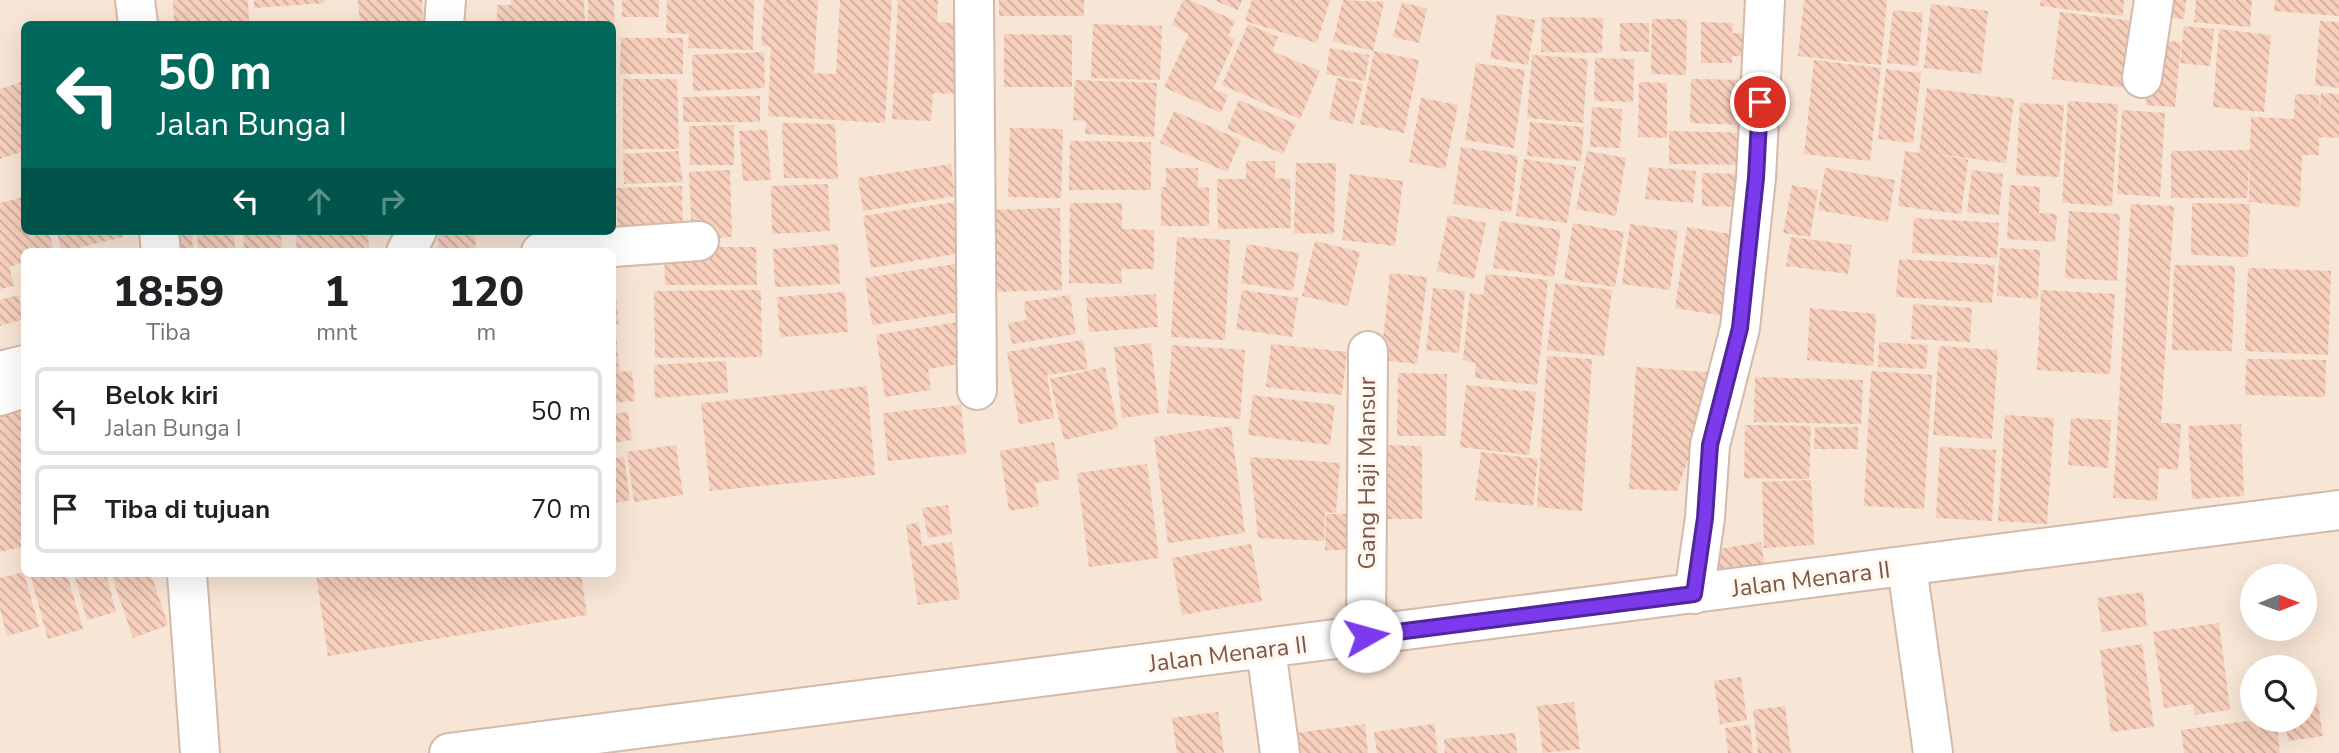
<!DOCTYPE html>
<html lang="id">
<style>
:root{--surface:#fff;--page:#f2f2f2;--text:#202124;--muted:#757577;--line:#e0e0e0}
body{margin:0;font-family:"Nunito Sans",sans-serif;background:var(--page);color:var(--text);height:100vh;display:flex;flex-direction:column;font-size:26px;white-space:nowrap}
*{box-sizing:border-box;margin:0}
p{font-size:23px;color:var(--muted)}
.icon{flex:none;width:38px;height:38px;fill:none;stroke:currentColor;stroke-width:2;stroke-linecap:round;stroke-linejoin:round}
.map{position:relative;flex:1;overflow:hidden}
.details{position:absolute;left:21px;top:248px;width:595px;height:329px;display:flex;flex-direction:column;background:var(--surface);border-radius:10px;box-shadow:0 7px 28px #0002}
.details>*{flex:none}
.guide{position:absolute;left:21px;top:21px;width:595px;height:214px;border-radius:10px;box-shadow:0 7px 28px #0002;background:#00695c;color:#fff;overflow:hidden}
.needle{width:46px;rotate:89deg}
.fabs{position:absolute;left:2240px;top:564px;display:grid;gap:14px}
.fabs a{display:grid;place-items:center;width:77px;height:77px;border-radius:50%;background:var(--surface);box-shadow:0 7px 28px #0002;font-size:35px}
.pin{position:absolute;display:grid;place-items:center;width:60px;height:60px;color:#fff;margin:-30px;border:4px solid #fff;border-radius:50%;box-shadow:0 2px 7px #0007}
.me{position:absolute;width:77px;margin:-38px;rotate:83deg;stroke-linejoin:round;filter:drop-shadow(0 0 5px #0008)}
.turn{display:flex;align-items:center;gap:24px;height:147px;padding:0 21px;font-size:32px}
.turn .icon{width:91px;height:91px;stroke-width:2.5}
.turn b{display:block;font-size:49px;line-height:60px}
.lanes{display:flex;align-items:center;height:66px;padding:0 21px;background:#0003;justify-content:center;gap:35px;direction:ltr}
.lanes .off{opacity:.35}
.eta{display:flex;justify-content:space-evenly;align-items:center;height:119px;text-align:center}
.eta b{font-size:42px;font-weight:800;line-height:49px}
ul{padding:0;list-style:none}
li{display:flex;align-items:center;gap:21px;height:88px;margin:0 14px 10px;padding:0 7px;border:4px solid var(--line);border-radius:10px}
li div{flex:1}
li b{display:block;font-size:26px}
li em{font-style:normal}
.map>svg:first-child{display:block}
.residential{fill:#f7e5d5;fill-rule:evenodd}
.building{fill:url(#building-back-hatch)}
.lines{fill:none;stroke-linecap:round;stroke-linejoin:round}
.service-casing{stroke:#d3baab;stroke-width:30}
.minor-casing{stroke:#d3baab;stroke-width:42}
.tertiary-casing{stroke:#d3baab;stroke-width:42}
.service{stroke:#fff;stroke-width:26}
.minor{stroke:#fff;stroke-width:38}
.tertiary{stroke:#fff;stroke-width:38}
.route-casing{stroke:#51269a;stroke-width:18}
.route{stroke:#7c3aed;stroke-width:12}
.labels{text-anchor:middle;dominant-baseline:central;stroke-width:7;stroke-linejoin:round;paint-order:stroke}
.street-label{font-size:24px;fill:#7c5748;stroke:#fff8f0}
</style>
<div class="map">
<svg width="2339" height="753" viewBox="0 0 2339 753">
<defs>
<pattern id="building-back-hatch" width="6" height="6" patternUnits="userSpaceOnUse" patternTransform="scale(1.75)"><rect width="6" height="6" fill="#f7cfbc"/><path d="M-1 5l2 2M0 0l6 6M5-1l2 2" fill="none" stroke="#cdab9b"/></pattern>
</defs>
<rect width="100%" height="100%" fill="#fef4e7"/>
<!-- residential -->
<path class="residential" d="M0 0H2339V753H0ZM24 24H612V231H24ZM24 252H612V574H24ZM2252 576H2305V628H2252ZM2252 667H2305V719H2252Z"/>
<!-- building -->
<path class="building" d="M173 0H248L249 24H174Z
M254 0H324L325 3 254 8Z
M358 0H422L423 24H360Z
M511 0H584L585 24H497V5H511Z
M588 0H614L615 41H612V24H588Z
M622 0H659V17H622Z
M667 0H754L753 50 688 48 689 34 666 33Z
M764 0H818L814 73 836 74 840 0H892L885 123 768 116 771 47 761 46Z
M898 0H938L937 22 967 24 963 94 933 93 931 121 892 119Z
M999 0H1084V16H999Z
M1183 0H1190L1235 21 1228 36 1235 40 1213 89 1228 95 1221 113 1164 87 1189 34 1172 25Z
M1213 0H1242L1238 10Z
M1252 0H1330L1317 43 1245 21Z
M1343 0 1384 2 1373 51 1333 41Z
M1804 0H1887L1881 65 1798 56Z
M2041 0H2124L2123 16 2040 6Z
M2158 0H2186L2184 19 2156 17Z
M2196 0H2252L2250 27 2194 22Z
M2275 0H2339V16L2274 11Z
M1402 2 1427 9 1419 43 1393 37Z
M1931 4 1988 11 1981 74 1924 68Z
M1893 10 1923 13 1918 66 1887 63Z
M2060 12 2142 22 2135 89 2052 79Z
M1497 14 1535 20 1528 65 1490 58Z
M1542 17 1603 18 1602 53 1541 52Z
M1652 19H1687L1686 75 1651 74Z
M2320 21 2339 22V88L2315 85Z
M1701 22 1733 23 1732 33H1759L1758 57 1732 56V63H1701Z
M1620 23H1649V52L1620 51Z
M1093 24 1162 26 1160 80 1091 78Z
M1248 24 1278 37 1272 51 1320 71 1300 119 1222 85Z
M2184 26 2214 29 2210 66 2180 63Z
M2219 29 2271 35 2264 112 2213 107Z
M1004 34 1072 35V87H1004Z
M621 38H683V74H620Z
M2152 40 2181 42 2175 107 2146 105Z
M1330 48 1369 55 1365 81 1326 74Z
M1374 51 1419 60 1404 133 1360 124Z
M764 52 765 88 693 91 692 55Z
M1532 55 1588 59 1583 123 1527 118Z
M1595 58 1634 59 1633 102 1594 101Z
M1814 60 1881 68 1870 161 1804 154Z
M1476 63 1525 70 1514 148 1465 140Z
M1886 69 1921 73 1913 143 1878 139Z
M1337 78 1363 84 1353 124 1329 119Z
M623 79H677L679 149H623Z
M1691 79 1748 80 1747 125 1690 123Z
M1075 80 1157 83 1154 137 1085 134 1086 121 1073 120Z
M24 81V151L0 159V89Z
M1639 82 1667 83V138L1638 137Z
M1927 88 2014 99 2006 163 1936 154 1968 160 1961 214 1898 206 1905 151 1919 153Z
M2321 93 2339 94V138L2319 137V155H2302L2300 207 2249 202 2250 153 2247 198H2171V151L2250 150 2251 117 2294 119 2295 94 2319 95 2320 117Z
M760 96V122H683V97Z
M1421 98 1458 105 1445 169 1409 162Z
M1239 100 1296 124 1283 154 1227 129Z
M2068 101 2118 104 2112 206 2062 203Z
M2020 103 2064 105 2059 177 2016 175Z
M1592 107 1622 109 1620 148 1590 147Z
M2122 110 2165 113 2160 197 2117 194Z
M1174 111 1241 140 1227 172 1160 143Z
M1530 122 1584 127 1581 161 1527 156Z
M782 123 835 124 838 179 784 178Z
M734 125V165H690L689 126Z
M1010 128 1063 129 1061 198 1008 197Z
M767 130 771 180 743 181 739 131Z
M1669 131 1753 133V165L1669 164Z
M1070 141 1151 142V190H1069Z
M1461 147 1518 156 1511 212 1453 204Z
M678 151 683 182 624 184 623 154Z
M1587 151 1626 158 1616 216 1576 209Z
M1524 159 1576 167 1567 223 1516 216Z
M1246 161H1275V178L1290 179 1291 228 1218 229 1217 179H1246Z
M1296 163H1336L1334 234 1294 233Z
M951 164 955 196 863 211 858 178Z
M1649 167 1696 171 1693 203 1645 199Z
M1166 168H1198V187L1209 188V226H1161V187H1166Z
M1825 168 1895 180 1888 222 1818 210Z
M730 170 732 237 692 239 689 172Z
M1972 170 2003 174 1999 215 1967 212Z
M1702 173 1748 174 1747 207 1702 206Z
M1350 174 1403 181 1395 246 1342 240Z
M828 184 830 231 772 234 771 186Z
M1792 185 1818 190 1810 237 1783 233Z
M2010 185 2040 187 2039 213 2057 214 2055 242 2007 239Z
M682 186 683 240 618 242 616 188Z
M24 197V231H49L54 252H24V262L9 267 14 286 0 289V203Z
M954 202 962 253 871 268 863 216Z
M1070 203H1122V229L1154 230V269H1121L1122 284 1069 283Z
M2192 203 2250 204 2248 257 2191 255Z
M2131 204 2174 206 2161 423 2181 424 2178 470 2159 468 2157 501 2113 498Z
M1060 208 1062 290 991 292 989 210Z
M2069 211 2120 214 2117 281 2065 278Z
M1448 215 1486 223 1474 279 1437 271Z
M1914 218 1999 223 1997 258 1912 253Z
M1500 221 1561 230 1554 277 1493 268Z
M1573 223 1624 232 1615 287 1564 279Z
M1630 224 1678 231 1670 290 1622 284Z
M1687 227 1749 237 1737 318 1675 308Z
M57 231H121L123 237 61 252Z
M171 231H192L193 250 172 251Z
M197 231H234L235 249 198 251Z
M243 231H281L282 252H244Z
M295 231H368L369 250 297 252Z
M438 231H475L476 248 438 250Z
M1177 237 1230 240 1225 340 1171 337Z
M1791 237 1852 245 1848 274 1786 266Z
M1315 241 1360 252 1348 306 1302 296Z
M838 244 840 284 775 287 773 249Z
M1247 244 1299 253 1293 291 1241 283Z
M664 247H756L757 285H665Z
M2000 248 2040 250 2038 299 1997 296Z
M1899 259 1995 265 1992 303 1896 297Z
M961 263 968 311 872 325 865 278Z
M2174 265 2235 266 2232 351 2172 350Z
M2248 268 2331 271 2328 355 2245 351Z
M1390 273 1427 277 1417 364 1381 360Z
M1486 274 1548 280 1537 385 1475 378 1476 363 1463 360 1470 293 1483 295Z
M612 279H614L619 324H612Z
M1555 283 1612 290 1604 356 1547 350Z
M1433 288 1465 291 1459 353 1426 350Z
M761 290 762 357 655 358 654 291Z
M1242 290 1298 298 1292 337 1236 329Z
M2041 290 2115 294 2110 374 2037 370Z
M845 292 848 332 780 337 777 297Z
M1156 294 1158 327 1089 332 1086 298Z
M18 295 24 319 0 326V300Z
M1070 295 1076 334 1012 344 1008 323 1027 320 1023 302Z
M1913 304 1972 308 1970 342 1911 339Z
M1810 308 1876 314 1873 366 1807 360Z
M958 322 965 363 928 369 931 390 885 397 876 335Z
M612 331H616L619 372 632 371 635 401 612 403Z
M1083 340 1088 369 1047 375 1054 418 1019 424 1007 352Z
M1879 342 1928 345 1926 369 1878 367Z
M1151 343 1159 413 1122 418 1114 347Z
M1271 344 1347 352 1342 395 1266 387Z
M1172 345 1245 350 1240 419 1167 413Z
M1939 346 1998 350 1992 439 1933 435Z
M1547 356 1592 359 1582 511 1537 507Z
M2246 359 2326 360 2325 397 2245 395Z
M726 361 728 393 655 398 654 365Z
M1105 367 1118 428 1064 440 1050 379Z
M1636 367 1719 373 1677 491 1629 489Z
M1871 371 1932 375 1924 509 1864 506Z
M1398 373 1447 374 1446 436H1397Z
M1755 377 1863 380 1861 424 1754 422Z
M1466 385 1536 392 1529 455 1460 447Z
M867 386 875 475 710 491 701 403Z
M1253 395 1335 405 1330 445 1248 435Z
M961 405 966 454 888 461 883 413Z
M24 407V546L0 552V414Z
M628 412 632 440 612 443V414Z
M2005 415 2054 418 2047 524 1998 521Z
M2071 418 2111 420 2108 468 2068 465Z
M2241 424 2244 496 2192 499 2188 426Z
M1745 425 1811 426 1809 479 1744 478Z
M1231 426 1245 533 1168 543 1154 437Z
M1815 427H1858V449H1814Z
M1054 442 1060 479 1035 483 1039 506 1009 511 1000 451Z
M676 445 683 495 634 502 627 452Z
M1377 445 1422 446V519H1377Z
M1940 447 1996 450 1992 521 1936 518Z
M1481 452 1538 459 1533 506 1475 500Z
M624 457 630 500 612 503V458Z
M1250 457 1340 463 1336 513 1325 512 1324 541 1258 538Z
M1147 464 1159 558 1089 567 1077 473Z
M1811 480 1814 545 1764 548 1762 482Z
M948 505 952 534 928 538 922 508Z
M1326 514H1352L1351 550H1325Z
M919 522 922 546 952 542 960 599 918 605 906 525Z
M1761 542 1767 579 1720 586 1714 550Z
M1251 544 1262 601 1182 615 1172 558Z
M24 572 39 627 7 636 0 608V578Z
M30 574H67L83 629 48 639Z
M74 574H106L116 612 87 620Z
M111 574H151L168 625 133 638Z
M316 574H581L587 615 328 656Z
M2143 592 2147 626 2102 632 2097 598Z
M2219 623 2230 710 2195 715 2193 704 2164 708 2153 632Z
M2142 644 2154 727 2111 732 2100 650Z
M1741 677 1747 720 1720 724 1714 681Z
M1574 702 1580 749 1543 753 1537 706Z
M2318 703 2323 736 2288 741 2285 719H2305V705Z
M1785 706 1791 753H1758L1753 710Z
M1218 712 1224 753H1177L1172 718Z
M2261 719H2276L2280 753H2184L2181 730Z
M1365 724 1368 753H1298L1296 733Z
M1434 724 1438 753H1377L1374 732Z
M1750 725 1753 753H1728L1725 728Z
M1515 733 1517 753H1445L1444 739Z"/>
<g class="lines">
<defs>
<path id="service" d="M0 402 16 397"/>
<path id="minor" d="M135 0 138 24
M974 0 977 390
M444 24 446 0
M2142 78 2154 0
M159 231 161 252
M406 252 417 231
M541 252 699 241
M1907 567 1933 753
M1694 594 1705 518 1710 445 1740 328 1756 178 1765 0
M1366 636 1368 351
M1266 649 1280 753
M449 753 2339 510"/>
<path id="tertiary" d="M0 371 24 365
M187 574 200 753"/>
</defs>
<!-- service casing -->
<use href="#service" class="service-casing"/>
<!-- minor casing -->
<use href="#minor" class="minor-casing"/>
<!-- tertiary casing -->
<use href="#tertiary" class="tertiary-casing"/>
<!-- service -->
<use href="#service" class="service"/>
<!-- minor -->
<use href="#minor" class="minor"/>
<!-- tertiary -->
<use href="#tertiary" class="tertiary"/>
</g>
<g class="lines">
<defs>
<path id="route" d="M1366 636 1694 594 1705 518 1710 445 1740 328 1756 178 1760 102"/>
</defs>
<!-- route casing -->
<use href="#route" class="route-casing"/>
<!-- route -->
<use href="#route" class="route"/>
</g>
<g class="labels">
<!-- street labels -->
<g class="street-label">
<text transform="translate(1367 473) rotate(-90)">Gang Haji Mansur</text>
<text transform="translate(1811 579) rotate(-7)">Jalan Menara II</text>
<text transform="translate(1228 654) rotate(-7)">Jalan Menara II</text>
</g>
</g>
</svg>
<div class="fabs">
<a><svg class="needle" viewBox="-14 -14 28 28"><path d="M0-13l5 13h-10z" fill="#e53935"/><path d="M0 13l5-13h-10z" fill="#757577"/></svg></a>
<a><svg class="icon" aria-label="search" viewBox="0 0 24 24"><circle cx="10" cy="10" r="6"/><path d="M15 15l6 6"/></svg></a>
</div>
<div class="pin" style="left:1760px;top:102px;background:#d93025"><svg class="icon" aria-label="arrive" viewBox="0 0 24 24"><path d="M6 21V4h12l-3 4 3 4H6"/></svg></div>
<svg class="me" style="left:1366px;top:636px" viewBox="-20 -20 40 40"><circle r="19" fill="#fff"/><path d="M0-13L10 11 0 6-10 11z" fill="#7c3aed"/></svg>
<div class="guide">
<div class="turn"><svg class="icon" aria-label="left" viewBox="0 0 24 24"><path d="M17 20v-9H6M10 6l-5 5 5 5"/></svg><div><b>50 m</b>Jalan Bunga I</div></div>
<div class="lanes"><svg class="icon" aria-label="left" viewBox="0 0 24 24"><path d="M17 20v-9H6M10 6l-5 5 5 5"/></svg><svg class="icon off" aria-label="ahead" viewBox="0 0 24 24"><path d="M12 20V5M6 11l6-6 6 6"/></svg><svg class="icon off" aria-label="right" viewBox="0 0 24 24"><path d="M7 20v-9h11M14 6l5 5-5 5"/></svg></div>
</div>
<section class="details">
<div class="eta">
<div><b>18:59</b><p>Tiba</p></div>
<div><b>1</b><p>mnt</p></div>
<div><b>120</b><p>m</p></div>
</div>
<ul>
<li><svg class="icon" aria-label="left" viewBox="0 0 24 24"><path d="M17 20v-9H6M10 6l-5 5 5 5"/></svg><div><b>Belok kiri</b><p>Jalan Bunga I</p></div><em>50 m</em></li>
<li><svg class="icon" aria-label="arrive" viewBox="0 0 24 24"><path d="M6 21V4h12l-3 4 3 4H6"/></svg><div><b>Tiba di tujuan</b></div><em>70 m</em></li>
</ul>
</section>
</div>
